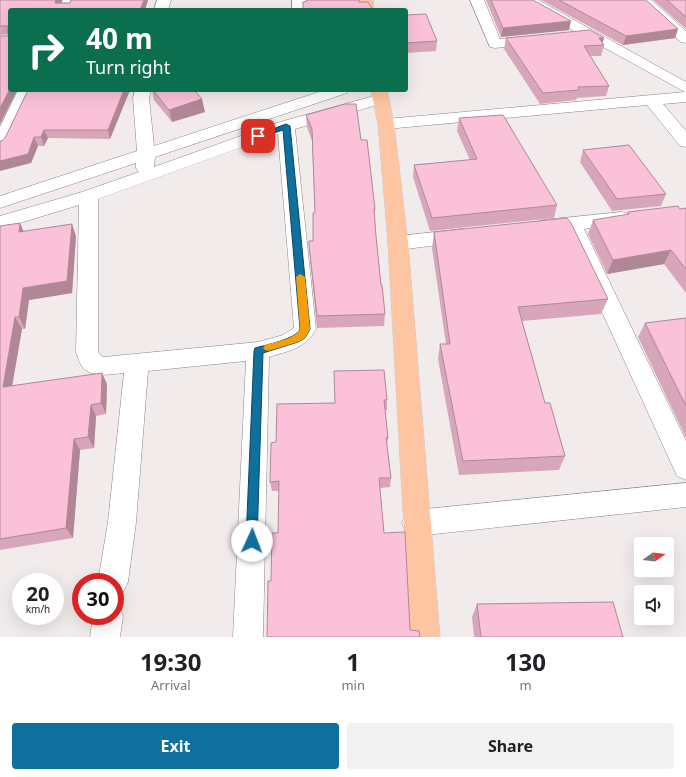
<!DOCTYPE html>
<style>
:root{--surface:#fff;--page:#f2f2f2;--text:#202124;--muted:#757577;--accent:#0f6f9d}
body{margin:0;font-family:"Noto Sans",sans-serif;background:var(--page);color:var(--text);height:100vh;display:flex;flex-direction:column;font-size:15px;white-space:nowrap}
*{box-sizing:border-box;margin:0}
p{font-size:13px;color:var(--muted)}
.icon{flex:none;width:22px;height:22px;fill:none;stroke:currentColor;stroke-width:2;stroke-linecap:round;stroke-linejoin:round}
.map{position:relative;height:637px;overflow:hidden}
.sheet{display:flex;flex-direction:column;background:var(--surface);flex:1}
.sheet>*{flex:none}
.guide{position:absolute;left:8px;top:8px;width:400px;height:84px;border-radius:4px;box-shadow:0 4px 16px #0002;background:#0b6e4f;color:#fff;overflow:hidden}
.needle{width:26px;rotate:76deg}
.controls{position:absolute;left:634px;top:537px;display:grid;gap:8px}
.controls a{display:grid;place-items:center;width:40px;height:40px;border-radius:4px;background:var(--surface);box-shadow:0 4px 16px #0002;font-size:20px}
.speed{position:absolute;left:12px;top:573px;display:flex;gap:8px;font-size:20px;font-weight:700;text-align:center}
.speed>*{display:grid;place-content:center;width:52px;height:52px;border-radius:50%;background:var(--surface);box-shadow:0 4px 16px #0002;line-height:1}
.speed small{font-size:10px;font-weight:400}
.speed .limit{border:6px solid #d22;background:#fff;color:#111}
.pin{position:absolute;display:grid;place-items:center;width:34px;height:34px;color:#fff;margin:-17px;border-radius:8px;box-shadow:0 2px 6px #0006}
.me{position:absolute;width:44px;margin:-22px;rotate:2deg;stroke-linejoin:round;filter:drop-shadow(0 0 3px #0008)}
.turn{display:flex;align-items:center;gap:14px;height:84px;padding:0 12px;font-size:18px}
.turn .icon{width:52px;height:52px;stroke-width:2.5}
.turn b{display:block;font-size:28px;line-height:34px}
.eta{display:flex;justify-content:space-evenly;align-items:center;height:68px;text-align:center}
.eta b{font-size:24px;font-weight:700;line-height:28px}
.action{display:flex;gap:8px;margin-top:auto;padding:8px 12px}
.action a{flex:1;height:46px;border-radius:4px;background:var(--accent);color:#fff;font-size:16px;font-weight:700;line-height:46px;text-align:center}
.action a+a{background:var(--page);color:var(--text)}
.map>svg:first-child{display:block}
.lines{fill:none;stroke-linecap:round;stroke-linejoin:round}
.minor-casing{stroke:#8b8585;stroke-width:1}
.major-casing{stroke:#cbcbcb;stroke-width:1}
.minor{fill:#fff;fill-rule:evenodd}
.major{fill:#fec5a2;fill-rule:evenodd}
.wall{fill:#d8a6ba}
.shaded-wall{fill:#b08797}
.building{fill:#fbc1d8;stroke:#b08797}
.route{fill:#0f6f9d;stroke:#0a4866}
.slow{fill:#f59e0b}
</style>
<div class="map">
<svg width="686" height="637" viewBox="0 0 686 637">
<rect width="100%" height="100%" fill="#f2ebeb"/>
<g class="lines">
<defs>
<path id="minor" d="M63 0H77L72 10H58Z
M157 0H171L168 10H154Z
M292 0H306V10H292Z
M470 0H484L500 39 535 36 540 37 542 40 540 43 535 44 495 48 490 47Z
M521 0H538L686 82V102L663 104 686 131V147L680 146 647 105 386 129 380 128 378 124 380 120 386 119 685 92 523 3Z
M636 0H651L686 31V43L681 42Z
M18 90H34L9 144 6 148 0 149V127Z
M135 90H151L149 98 154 146 325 90H349L347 93 155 157 154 167 280 122 381 94 387 96 389 99 387 102 295 129 316 329C306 348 289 351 269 357L263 637H233L246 361 148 371 136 522 128 582 123 592 115 596V582H98L108 522 124 373C112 374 96 378 84 369 80 365 78 357 76 352L79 205 0 229V216L82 192 139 172 136 168V163L0 208V196L137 151 133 98ZM278 134 294 328 283 335 258 342 103 357 98 352V199Z
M622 212 629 214 632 218 629 222 584 229 686 441V480L677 476 565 231 543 234 536 232 533 227 536 222 543 220Z
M463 229 470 231 473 236 470 241 398 250 391 248 388 243 391 238 398 236Z
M686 483V507L416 536 406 532 402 523 406 514 416 510Z
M115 604 119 605 123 616 120 637H90L93 616H115Z"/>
<path id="major" d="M359 0H373L374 10H360Z
M371 90H387L394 124 408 243 440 637H410L388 243 378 124Z"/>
</defs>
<!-- minor casing -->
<use href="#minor" class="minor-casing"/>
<!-- major casing -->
<use href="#major" class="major-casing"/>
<!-- minor -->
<use href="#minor" class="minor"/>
<!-- major -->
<use href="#major" class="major"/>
</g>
<!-- wall -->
<path class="wall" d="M0 0H62L61 3H70L71 0H148L145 10H10V90H17L0 124V36H8V34L0 35Z
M486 0H533L569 30 501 37Z
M541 0H646L678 29 675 38 623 45Z
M653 0H686V29Z
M406 15 437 41 436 51 406 53Z
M506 38H604L602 43 604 45 601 56H590L609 86 606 96 577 98 576 100 540 104 504 49Z
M130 90 110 139 48 138 44 146H38L31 163 2 141Z
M152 90H194L205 112 172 122 154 100Z
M306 115 361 140 375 209 374 221 376 236 381 285 385 314 384 326 317 328 310 258 309 241H313L315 213 312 141 307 127Z
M459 118 557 205 554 218 430 231 413 177 414 165 470 160 457 131Z
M583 150 666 194 661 206 612 211 580 162Z
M686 208V293L664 264 607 274 588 234 593 220 626 215 628 212 680 209Z
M20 223 23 231 76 236 72 293 29 300 25 329H22L12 385 107 384 106 414 96 416 94 448 80 450 73 538 0 550V226Z
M434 232 608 299 601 314 522 321 545 403 565 456 559 470 459 475 438 359 440 344H446L432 248Z
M686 318V438L638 337 645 323Z
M387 400V410H385L388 438 387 445 391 478 390 487 380 488 384 533 410 630 420 637 271 581 278 533 279 491H272L270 482 276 442 335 403Z
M477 604 623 637H474L472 617Z"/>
<!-- shaded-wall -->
<path class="shaded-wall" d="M56 0H62L58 10 55 3Z
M144 0H148L145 10H140Z
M571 21 569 30 501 37 503 28Z
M678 29 675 38 623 45 626 36Z
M599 38H604L602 45Z
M10 89V90H17L0 124V108Z
M124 90H130L110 139 108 130Z
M202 99 205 112 172 122 169 110Z
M44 130 48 138 44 146 41 137Z
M34 137 38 146 31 163 0 171V161Z
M20 223 25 235 19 232Z
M72 224 76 236 72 293 29 300 25 329 19 317 23 288Z
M671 250 664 264 607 274 613 260Z
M15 317 22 329 10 398 3 387Z
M102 373 107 384 106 414 101 403Z
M91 405 96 416 94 448 88 437Z
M74 439 80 450 73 538 66 528Z"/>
<!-- building -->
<path class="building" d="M0 0H56L55 3H70L71 0H144L140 10H10V89L0 108V36H8V26H0Z
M307 0H359V2H368L373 10H303V2L307 1Z
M491 0H533L571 21 503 28Z
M559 0H646L678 29 626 36Z
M667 0H686V17Z
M426 14 437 41 406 43V15Z
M590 30 604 38H599L604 45 584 46 609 86 578 87 579 90 543 93 506 38Z
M28 90H124L108 130H44L41 137H34L28 154 0 161V141H2L6 136Z
M153 90H194L202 99 169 110Z
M345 104H356L361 140H367L375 209H374L376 236 381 285H382L385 314 317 316 309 245V241H313V213H315L312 129 306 115Z
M503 115 557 205 432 218 414 165 477 159 459 118Z
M629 145 666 194 617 199 583 150Z
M678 206 680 209 686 208V269L671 250 613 260 593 220 629 214 628 212Z
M567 218 571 223 608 299 518 307 545 403H550L565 456 463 461 440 344H450L434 232Z
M20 223 19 232 72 224 67 281 23 288 19 317H15L3 387 102 373 101 403 91 405 88 437 74 439 66 528 0 539V226Z
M686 318V406L645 323Z
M384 370 387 400H384L388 438H386L391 478H379L384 533 405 532 410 630 419 631 420 637H267L268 581H271L272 533H278L279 481 270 482 271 443 276 442 277 404 335 403 334 371Z
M613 602 623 637H481L477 604Z"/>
<!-- route -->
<path class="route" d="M286 124 290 126 310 329 305 338 298 342 263 353 257 541 256 545 252 547 247 545 246 541 254 351 255 348C266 345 296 339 300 329L283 130 258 138 254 136Z"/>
<!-- slow -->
<path class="slow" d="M300 274 305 277 310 329 305 338 298 342 268 351 265 350 263 348 265 345C275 342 295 339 300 329L296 277Z"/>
</svg>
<div class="controls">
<a><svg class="needle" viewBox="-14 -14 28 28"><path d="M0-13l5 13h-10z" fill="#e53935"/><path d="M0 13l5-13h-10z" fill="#757577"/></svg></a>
<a><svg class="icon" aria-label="sound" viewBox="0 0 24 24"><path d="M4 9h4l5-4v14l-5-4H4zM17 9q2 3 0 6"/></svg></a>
</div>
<div class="speed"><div>20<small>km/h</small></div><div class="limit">30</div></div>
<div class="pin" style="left:258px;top:136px;background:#d93025"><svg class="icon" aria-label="arrive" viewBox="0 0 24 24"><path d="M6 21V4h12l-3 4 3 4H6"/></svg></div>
<svg class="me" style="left:252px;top:541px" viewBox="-20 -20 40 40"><circle r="19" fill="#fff"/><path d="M0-13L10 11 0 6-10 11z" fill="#0f6f9d"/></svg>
<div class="guide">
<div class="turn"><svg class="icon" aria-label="right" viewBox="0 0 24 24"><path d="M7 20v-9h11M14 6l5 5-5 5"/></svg><div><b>40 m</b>Turn right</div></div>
</div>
</div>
<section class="sheet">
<div class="eta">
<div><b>19:30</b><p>Arrival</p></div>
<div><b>1</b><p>min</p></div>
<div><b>130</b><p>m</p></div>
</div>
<div class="action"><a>Exit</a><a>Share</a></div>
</section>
